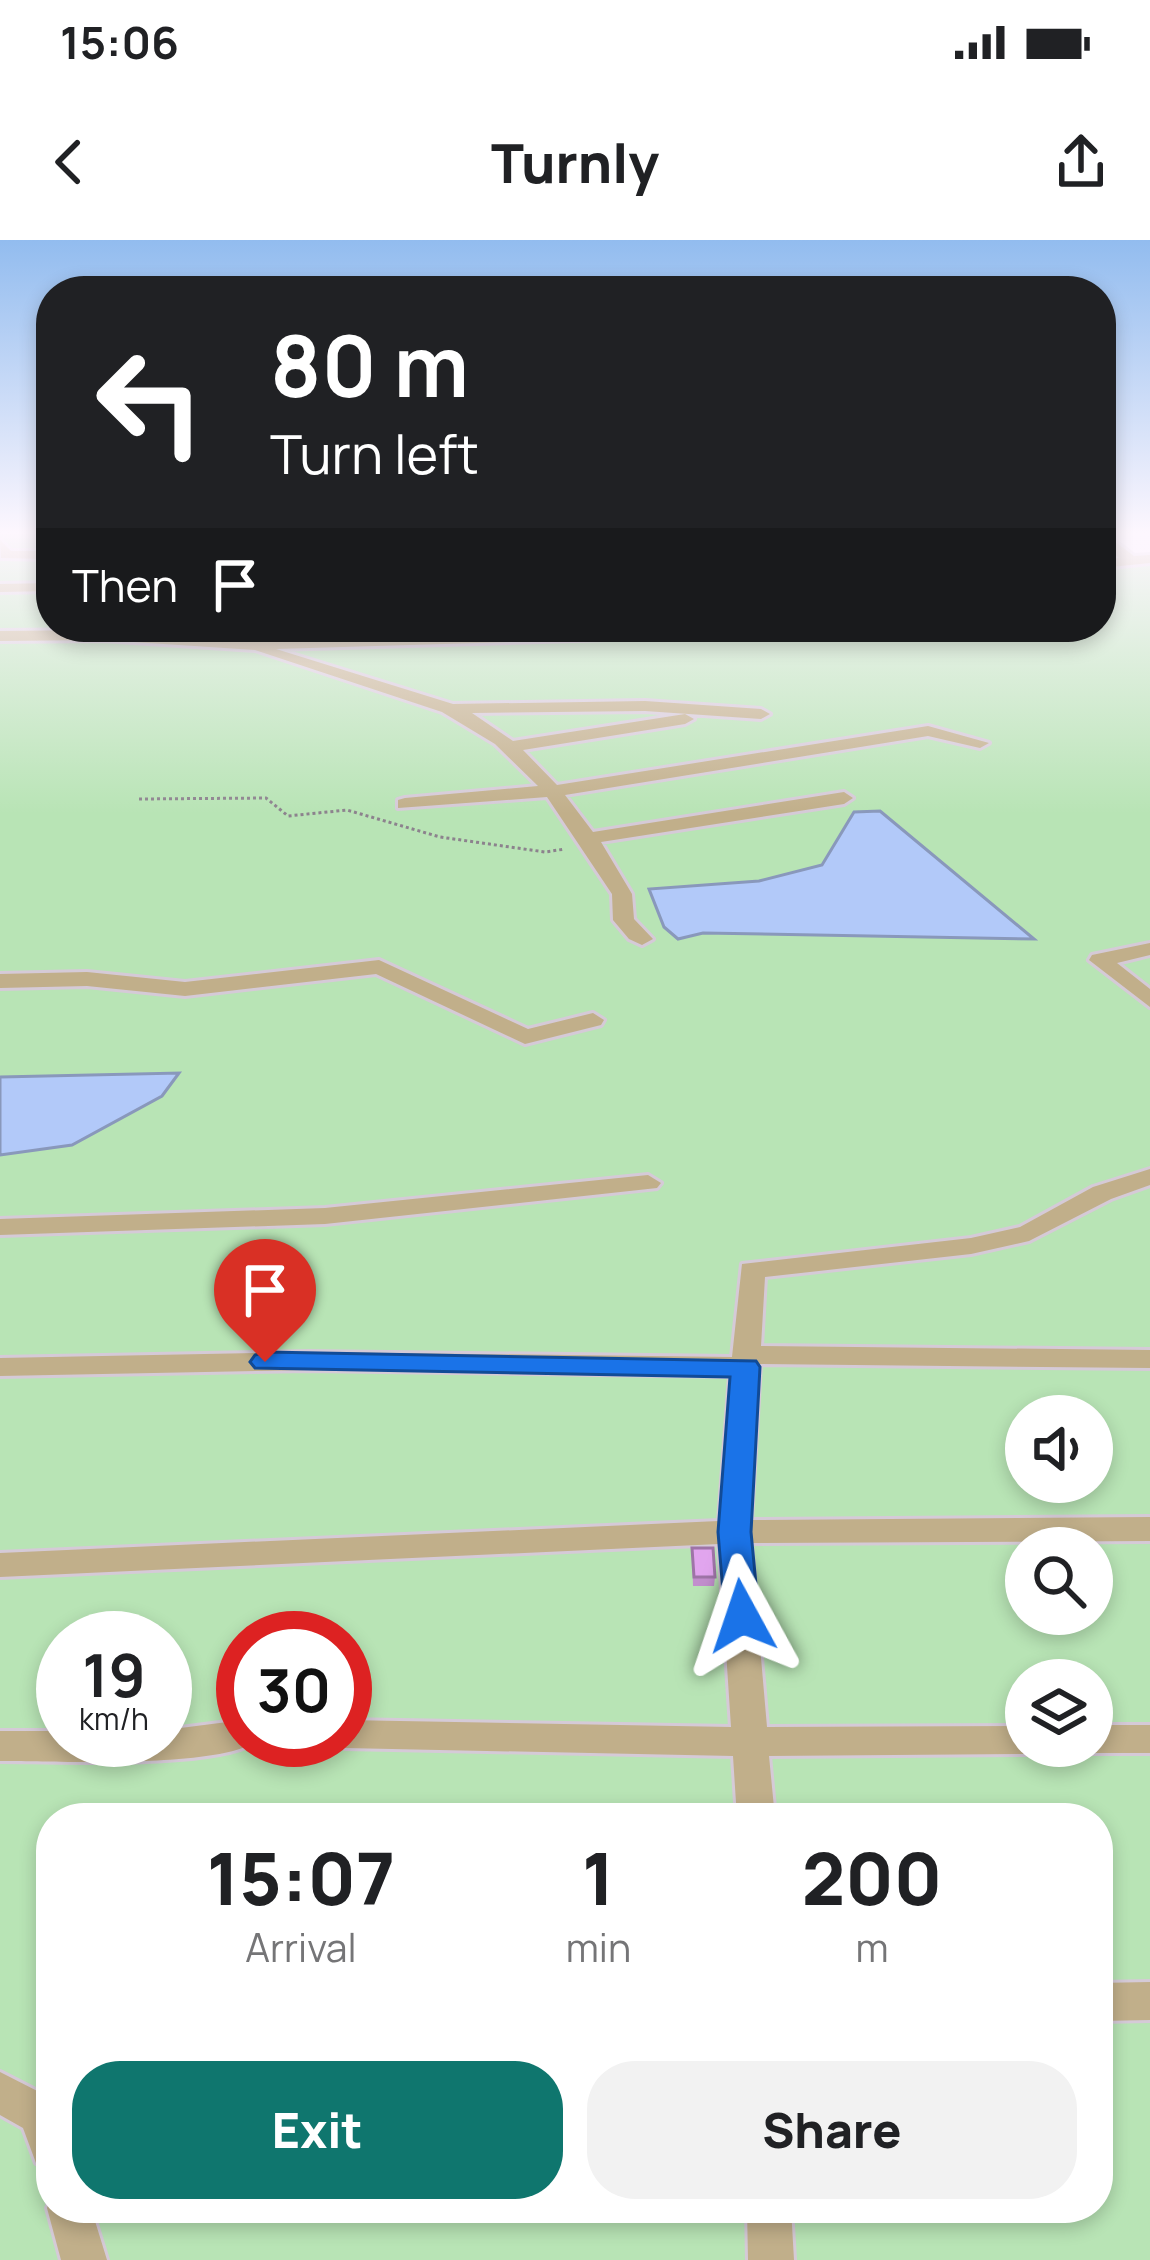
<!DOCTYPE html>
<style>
:root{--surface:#fff;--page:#f2f2f2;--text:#202124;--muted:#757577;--accent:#0f766e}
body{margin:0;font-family:Manrope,sans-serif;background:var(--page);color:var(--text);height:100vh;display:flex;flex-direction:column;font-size:45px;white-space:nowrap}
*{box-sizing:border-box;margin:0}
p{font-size:39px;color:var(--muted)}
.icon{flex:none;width:66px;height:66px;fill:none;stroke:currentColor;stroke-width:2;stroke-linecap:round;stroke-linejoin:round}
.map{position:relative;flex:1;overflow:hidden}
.drawer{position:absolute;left:36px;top:1563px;width:1077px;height:420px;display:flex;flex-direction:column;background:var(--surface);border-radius:48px;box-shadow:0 6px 18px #0003}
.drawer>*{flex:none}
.hud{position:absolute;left:36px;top:36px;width:1080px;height:366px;border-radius:48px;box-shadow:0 6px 18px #0003;background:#202124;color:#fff;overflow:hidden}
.buttons{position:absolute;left:1005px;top:1155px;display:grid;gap:24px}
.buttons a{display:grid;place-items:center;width:108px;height:108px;border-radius:50%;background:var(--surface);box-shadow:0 6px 18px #0003;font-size:60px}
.speed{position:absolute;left:36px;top:1371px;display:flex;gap:24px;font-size:60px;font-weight:700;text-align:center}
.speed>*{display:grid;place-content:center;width:156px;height:156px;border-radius:50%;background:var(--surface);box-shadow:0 6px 18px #0003;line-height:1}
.speed small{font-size:30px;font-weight:400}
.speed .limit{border:18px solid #d22;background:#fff;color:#111}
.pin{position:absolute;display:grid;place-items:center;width:102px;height:102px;color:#fff;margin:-123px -51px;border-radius:50% 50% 50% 0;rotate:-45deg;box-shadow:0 0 12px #0007}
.pin .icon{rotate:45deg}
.me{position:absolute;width:132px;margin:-66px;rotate:355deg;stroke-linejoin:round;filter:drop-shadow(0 0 9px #0008)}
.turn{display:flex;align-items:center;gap:42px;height:252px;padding:0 36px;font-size:54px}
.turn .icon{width:156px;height:156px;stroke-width:2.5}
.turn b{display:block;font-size:84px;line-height:102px}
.then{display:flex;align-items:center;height:114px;padding:0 36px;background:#0003;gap:24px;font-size:45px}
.eta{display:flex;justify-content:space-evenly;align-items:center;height:204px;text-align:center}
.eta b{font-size:72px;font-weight:800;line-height:84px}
.button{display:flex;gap:24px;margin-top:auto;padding:24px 36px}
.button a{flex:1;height:138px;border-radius:48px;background:var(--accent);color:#fff;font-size:48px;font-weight:800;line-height:138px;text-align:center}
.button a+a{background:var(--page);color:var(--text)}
.status{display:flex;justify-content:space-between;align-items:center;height:84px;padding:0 60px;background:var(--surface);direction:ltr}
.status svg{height:33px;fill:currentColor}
header{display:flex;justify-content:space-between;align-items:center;height:156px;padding:0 36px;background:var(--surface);font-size:54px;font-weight:800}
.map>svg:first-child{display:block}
.green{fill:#b8e4b5;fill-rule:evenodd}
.water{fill:#b2c9f9;stroke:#8998bb;stroke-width:3}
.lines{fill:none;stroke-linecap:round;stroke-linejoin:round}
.minor-casing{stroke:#d5cad7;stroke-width:6}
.path{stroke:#8c828d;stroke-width:3;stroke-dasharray:3 3;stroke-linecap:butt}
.minor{fill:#c1af8a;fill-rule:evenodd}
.wall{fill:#c28ecd}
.building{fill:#e1a5ee;stroke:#9e74a7;stroke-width:3}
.route{fill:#1a73e8;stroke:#114b97;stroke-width:3}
</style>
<div class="status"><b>15:06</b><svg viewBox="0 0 49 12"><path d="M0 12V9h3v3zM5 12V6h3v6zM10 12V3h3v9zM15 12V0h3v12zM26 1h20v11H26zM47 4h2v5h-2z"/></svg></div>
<header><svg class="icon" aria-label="back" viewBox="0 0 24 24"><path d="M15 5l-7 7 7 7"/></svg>Turnly<svg class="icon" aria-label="share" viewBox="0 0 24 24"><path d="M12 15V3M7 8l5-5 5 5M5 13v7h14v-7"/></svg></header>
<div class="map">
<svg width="1150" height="2020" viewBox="0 0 1150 2020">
<rect width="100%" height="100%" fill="#fbeefd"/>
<!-- green -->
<path class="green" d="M0 291H51V387H793L785 394 866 387H1101V327L1150 321V2020H0V915L72 905 177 833 0 837ZM823 625 1032 699 703 693 679 699 650 649 759 641ZM1026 1176H1092V1242H1026ZM1026 1308H1092V1374H1026ZM63 1398H165V1500H63ZM243 1398H345V1500H243ZM1026 1440H1092V1506H1026ZM51 1578H1098V1968H51Z"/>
<!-- water -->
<path class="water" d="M880 571 1034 699 703 693 678 699 664 687 649 649 759 641 822 625 854 572Z
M179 833 162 856 72 905 0 915V837Z"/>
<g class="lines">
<defs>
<path id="minor" d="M1101 291 1134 316 1150 315V323L1101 328V320L1119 318 1101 302Z
M0 300 11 311H51V319L1 318Z
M51 343V351L0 352V344Z
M688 387H851L843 392 276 409 453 464 645 461 761 469 770 474 761 479 645 471 472 473 513 501 685 474 694 479 685 484 523 510 557 545 928 486 989 503 980 508 928 496 565 555 593 592 844 552 853 558 844 564 601 602 632 654 634 679 653 699 642 705 629 699 613 680 612 654 547 557 398 568V560L405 558 538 546 495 504 442 472 255 410 103 400 0 401V391L103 390 248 400Z
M1150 703V715L1117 723 1150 749V767L1089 720 1092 715Z
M379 720 528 789 593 773 604 780 601 785 525 804 376 734 185 756 87 746 0 748V734L87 732 185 742Z
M1150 929V945L1111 959 1029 1001 971 1014 765 1037 761 1106 1150 1110V1128L760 1124 751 1280 1150 1277V1301L751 1303 767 1487 1026 1486V1506H1041L1039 1510 1026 1514 769 1516 775 1578H737L733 1516 345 1508 330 1500H345V1480L731 1487 719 1304 0 1337V1313L719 1281 730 1136 309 1130 0 1136V1118L309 1112 732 1117 742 1024 971 998 1020 987 1093 947Z
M648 935 661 943 657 948 325 984 0 995V979L325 968Z
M243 1480V1500H258C224 1529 50 1521 0 1521V1491H63V1500H165V1490Z
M1092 1485H1150V1513H1092L1079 1509 1078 1506H1092Z
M1150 1742V1780L1098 1781V1743Z
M0 1832 51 1858V1929L36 1923 23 1888 0 1875Z
M51 1958V1968H91L107 2020H61L47 1968Z
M747 1968H791L794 2020H748Z"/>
</defs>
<!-- minor casing -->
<use href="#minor" class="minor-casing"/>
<!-- path -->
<path class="path" d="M139 559 266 558 288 576 347 570 440 597 545 612 565 609"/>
<!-- minor -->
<use href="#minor" class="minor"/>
</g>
<!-- wall -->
<path class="wall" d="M692 1308 715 1337 714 1346H693Z"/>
<!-- building -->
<path class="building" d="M692 1308H713L715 1337H694Z"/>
<!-- sky -->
<linearGradient id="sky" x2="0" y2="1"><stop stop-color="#92bcef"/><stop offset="0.51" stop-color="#fdf7fe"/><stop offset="1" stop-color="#fdf7fe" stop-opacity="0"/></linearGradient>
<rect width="1150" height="574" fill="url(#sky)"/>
<!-- route -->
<path class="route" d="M265 1112 756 1121 760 1127 751 1292 759 1376 754 1385 742 1389 730 1385 725 1376 718 1292 730 1137 255 1128 250 1122 255 1115Z"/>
</svg>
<div class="buttons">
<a><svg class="icon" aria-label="sound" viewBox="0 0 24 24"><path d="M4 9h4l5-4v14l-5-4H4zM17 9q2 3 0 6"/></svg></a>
<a><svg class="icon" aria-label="search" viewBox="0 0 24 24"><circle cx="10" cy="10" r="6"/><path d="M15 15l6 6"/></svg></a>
<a><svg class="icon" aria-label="layers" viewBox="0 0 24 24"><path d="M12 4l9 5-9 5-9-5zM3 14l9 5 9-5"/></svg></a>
</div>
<div class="speed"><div>19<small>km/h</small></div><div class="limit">30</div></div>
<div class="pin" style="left:265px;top:1122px;background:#d93025"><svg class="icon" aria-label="arrive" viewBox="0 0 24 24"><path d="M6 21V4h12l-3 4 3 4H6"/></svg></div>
<svg class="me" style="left:742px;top:1376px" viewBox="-20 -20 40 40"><path d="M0-17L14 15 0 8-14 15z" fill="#1a73e8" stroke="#fff" stroke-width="4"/></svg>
<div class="hud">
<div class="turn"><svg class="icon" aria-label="left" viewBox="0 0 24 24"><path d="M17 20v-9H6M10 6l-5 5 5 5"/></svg><div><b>80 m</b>Turn left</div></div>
<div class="then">Then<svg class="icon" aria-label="arrive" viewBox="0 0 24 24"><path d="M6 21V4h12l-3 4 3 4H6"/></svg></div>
</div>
<section class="drawer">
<div class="eta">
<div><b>15:07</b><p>Arrival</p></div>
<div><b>1</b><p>min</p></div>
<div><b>200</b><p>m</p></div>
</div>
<div class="button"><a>Exit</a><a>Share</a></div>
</section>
</div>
